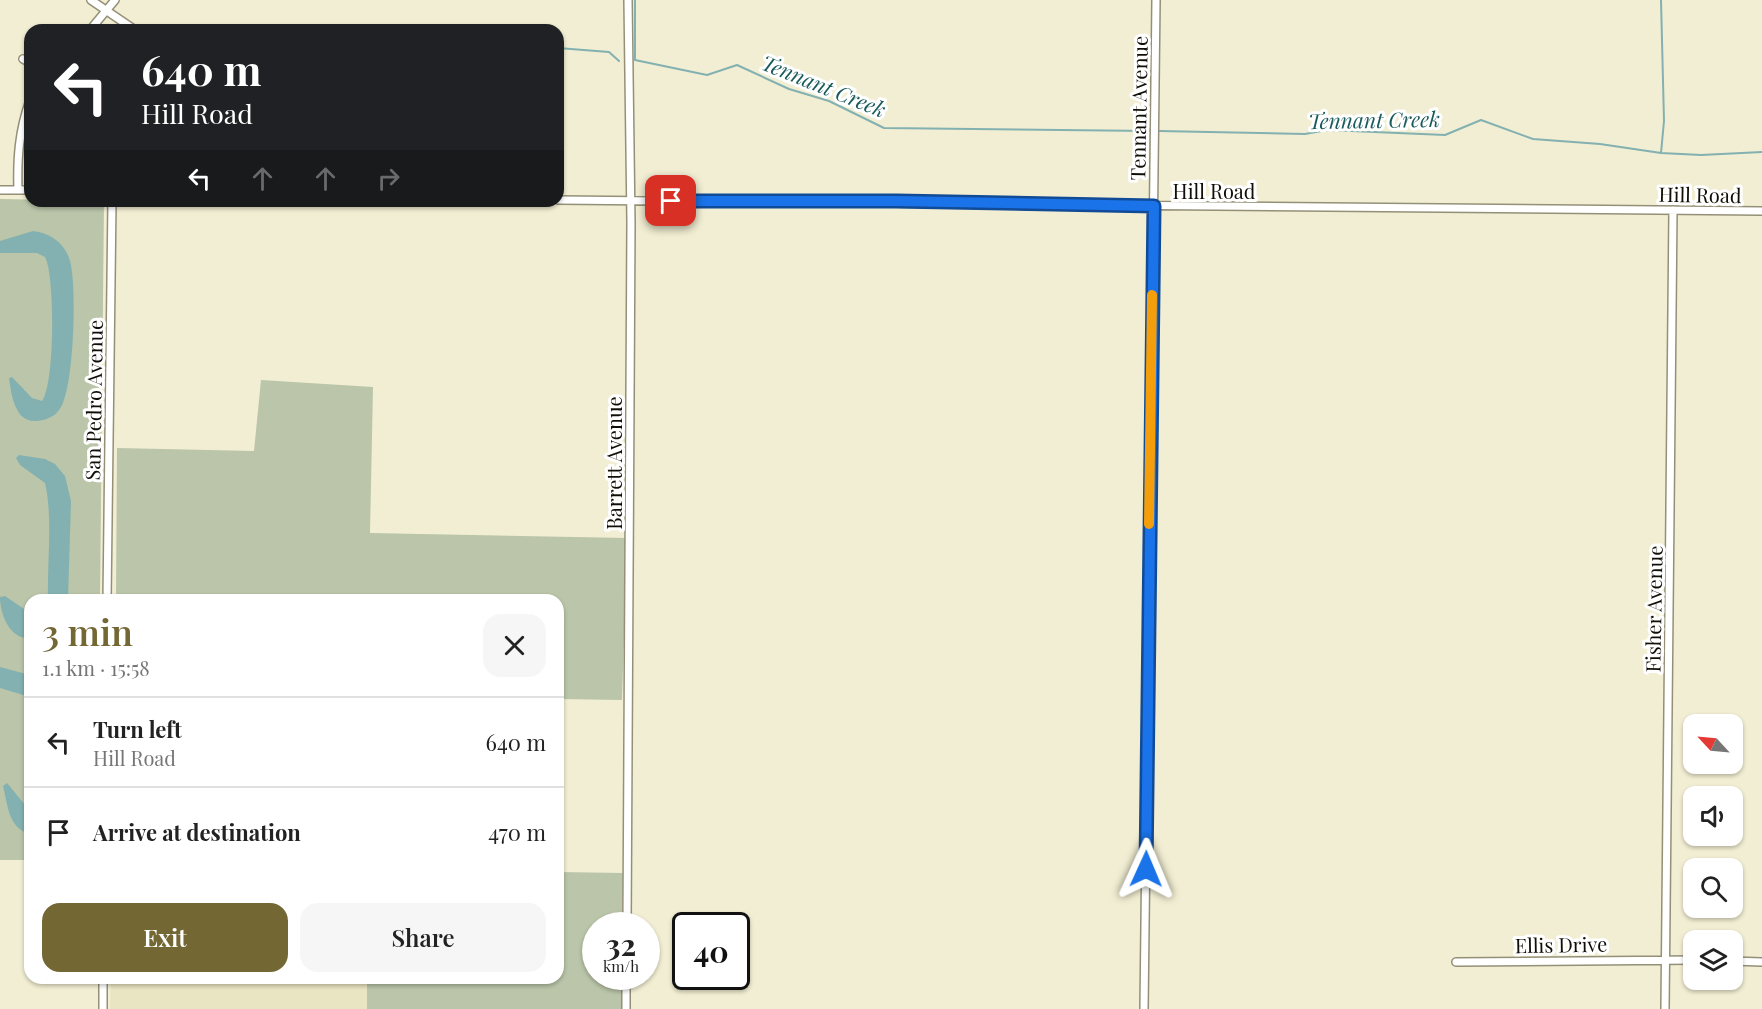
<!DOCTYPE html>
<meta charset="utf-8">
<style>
:root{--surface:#fff;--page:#f6f6f6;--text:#222;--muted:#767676;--line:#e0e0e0;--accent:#736734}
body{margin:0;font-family:"Playfair Display",serif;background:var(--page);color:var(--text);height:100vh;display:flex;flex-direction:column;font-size:22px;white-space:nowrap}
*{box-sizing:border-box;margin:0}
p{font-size:20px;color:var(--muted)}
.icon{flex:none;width:33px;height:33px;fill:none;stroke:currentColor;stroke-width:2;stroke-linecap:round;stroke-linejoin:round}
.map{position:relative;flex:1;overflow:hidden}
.details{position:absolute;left:24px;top:594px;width:540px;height:390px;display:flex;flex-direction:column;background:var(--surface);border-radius:18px;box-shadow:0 2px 4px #0004}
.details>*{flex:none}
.banner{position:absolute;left:24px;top:24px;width:540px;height:183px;border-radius:18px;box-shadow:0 2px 4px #0004;background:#202124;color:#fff;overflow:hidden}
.needle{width:39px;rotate:296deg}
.fabs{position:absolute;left:1683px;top:714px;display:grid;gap:12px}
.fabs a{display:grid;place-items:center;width:60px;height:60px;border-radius:12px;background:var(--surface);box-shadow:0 2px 4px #0004;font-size:30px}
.speed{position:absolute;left:582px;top:912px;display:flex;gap:12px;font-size:30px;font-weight:700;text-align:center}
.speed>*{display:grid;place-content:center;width:78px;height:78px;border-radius:50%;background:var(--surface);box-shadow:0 2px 4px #0004;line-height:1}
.speed small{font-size:15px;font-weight:400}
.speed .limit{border:3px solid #111;border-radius:9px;background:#fff;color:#111}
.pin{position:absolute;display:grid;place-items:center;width:51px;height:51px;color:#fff;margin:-26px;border-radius:12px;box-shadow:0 3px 9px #0006}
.me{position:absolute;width:66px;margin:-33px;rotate:1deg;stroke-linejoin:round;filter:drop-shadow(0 0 4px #0008)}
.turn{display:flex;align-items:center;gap:21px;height:126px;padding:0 18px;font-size:27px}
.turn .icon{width:78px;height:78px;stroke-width:2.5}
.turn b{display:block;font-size:42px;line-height:51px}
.lanes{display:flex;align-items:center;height:57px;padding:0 18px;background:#0003;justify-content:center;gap:30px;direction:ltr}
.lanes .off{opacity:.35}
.round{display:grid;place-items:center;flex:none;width:63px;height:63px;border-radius:18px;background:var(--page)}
.summary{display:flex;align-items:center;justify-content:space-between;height:102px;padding:0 18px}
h1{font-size:36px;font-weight:600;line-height:45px;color:var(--accent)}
.action{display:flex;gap:12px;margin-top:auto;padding:12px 18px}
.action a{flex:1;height:69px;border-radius:18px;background:var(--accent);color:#fff;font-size:24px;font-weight:600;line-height:69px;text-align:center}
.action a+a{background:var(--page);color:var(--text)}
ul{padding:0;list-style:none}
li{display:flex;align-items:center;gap:18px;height:90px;padding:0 18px;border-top:2px solid var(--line)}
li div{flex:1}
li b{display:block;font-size:22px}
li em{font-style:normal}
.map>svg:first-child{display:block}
.built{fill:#e9e4c1}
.green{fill:#bac5a9}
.water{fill:#83b1b1}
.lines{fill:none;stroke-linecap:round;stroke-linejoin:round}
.stream{stroke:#83b1b1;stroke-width:2}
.minor-casing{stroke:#949078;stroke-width:10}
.minor{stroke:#fff;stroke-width:7}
.route-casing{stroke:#114b97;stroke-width:15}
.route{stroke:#1a73e8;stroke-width:10}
.slow{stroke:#f59e0b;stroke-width:10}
.labels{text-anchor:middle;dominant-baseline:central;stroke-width:6;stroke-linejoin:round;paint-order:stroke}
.street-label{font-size:20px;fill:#100e06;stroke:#fff}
.water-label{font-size:21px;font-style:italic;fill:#195a5b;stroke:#fff}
</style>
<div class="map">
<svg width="1762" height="1009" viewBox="0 0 1762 1009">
<rect width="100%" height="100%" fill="#f2eed3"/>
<!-- built -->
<path class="built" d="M111 978H367V1009H110Z"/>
<!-- green -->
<path class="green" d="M0 199 104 201 100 600H30V860H0Z
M261 380 373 387 370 533 627 538 622 700 558 699V600H116L117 448 254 451Z
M558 872 623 873 622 925 596 926V976L621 977V1009H367V978H558Z"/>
<!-- water -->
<path class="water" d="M33 231C50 233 65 243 70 261 77 286 74 385 61 407 57 414 51 418 43 420 16 427 12 399 9 378L12 377 32 398 42 401C55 385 55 274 45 257L37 253H0V241Z
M19 455 45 459 55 464 65 476 71 501 68 600H48C47 563 53 517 45 483L20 465 16 458Z
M5 596 30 613V638C10 640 0 614 0 597Z
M0 667 30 675V697L0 688Z
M7 783 30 811V834C8 828 8 805 3 786Z"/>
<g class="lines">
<!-- stream -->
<path class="stream" d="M635 0V60L707 75 737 65 789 89 829 101 884 128 1150 131
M1661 0 1664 121 1661 153
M558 48 609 52 619 61
M1159 131 1305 134 1327 130 1445 135 1481 120 1533 139 1600 144 1661 153 1701 155 1762 152"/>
<defs>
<path id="minor" d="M91 0 132 28
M90 30 115 0
M23 59 30 63
M0 190H30
M18 190C17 158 19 131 30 100
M558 200 1762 211
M107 600 112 201
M627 926 631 223 628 0
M1732 961 1762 962
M1456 962 1694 960
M103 1009V978
M626 1009V976
M1144 1009 1156 0
M1665 1009 1673 210"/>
</defs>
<!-- minor casing -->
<use href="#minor" class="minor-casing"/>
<!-- minor -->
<use href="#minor" class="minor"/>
</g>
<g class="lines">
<defs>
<path id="route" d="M671 201H897L1154 206 1146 869"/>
</defs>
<!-- route casing -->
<use href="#route" class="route-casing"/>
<!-- route -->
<use href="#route" class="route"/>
<!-- slow -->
<path class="slow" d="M1149 524 1152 295"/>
</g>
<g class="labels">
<!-- street labels -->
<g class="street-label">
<text transform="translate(1138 108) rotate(-89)">Tennant Avenue</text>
<text x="1214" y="190">Hill Road</text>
<text transform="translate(1700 194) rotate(1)">Hill Road</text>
<text transform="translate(93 400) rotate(-89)">San Pedro Avenue</text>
<text transform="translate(613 463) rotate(-90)">Barrett Avenue</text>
<text transform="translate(1653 609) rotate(-89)">Fisher Avenue</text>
<text transform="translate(1561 944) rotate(-1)">Ellis Drive</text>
</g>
<!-- water labels -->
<g class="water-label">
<text transform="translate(824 85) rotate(22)">Tennant Creek</text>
<text transform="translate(1374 119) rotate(-1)">Tennant Creek</text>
</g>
</g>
</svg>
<div class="fabs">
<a><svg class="needle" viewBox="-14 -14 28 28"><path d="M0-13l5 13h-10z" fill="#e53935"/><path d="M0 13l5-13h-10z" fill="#767676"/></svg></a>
<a><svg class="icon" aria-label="sound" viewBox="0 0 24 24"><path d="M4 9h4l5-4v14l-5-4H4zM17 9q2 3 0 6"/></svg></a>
<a><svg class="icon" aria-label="search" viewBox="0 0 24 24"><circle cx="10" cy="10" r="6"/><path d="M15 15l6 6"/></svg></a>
<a><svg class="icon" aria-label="layers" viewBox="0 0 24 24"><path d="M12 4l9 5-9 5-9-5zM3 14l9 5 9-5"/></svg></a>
</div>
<div class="speed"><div>32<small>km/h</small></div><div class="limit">40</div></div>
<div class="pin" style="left:671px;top:201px;background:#d93025"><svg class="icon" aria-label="arrive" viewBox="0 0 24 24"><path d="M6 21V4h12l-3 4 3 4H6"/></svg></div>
<svg class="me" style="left:1146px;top:869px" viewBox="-20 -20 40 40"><path d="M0-17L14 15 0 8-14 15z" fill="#1a73e8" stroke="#fff" stroke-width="4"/></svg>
<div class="banner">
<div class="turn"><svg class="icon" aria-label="left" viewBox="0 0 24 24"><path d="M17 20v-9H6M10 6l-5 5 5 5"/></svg><div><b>640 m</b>Hill Road</div></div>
<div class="lanes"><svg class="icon" aria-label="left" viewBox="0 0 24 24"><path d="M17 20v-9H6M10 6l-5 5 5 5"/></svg><svg class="icon off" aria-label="ahead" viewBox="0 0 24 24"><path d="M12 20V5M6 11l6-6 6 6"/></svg><svg class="icon off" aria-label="ahead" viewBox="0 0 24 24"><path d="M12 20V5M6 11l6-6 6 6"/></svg><svg class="icon off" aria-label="right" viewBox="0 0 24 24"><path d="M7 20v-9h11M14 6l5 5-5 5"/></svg></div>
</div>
<section class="details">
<div class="summary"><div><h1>3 min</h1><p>1.1 km · 15:58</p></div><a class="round"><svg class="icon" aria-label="close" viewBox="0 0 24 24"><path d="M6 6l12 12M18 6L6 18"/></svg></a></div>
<ul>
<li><svg class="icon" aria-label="left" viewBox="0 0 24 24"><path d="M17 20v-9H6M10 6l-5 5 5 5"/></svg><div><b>Turn left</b><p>Hill Road</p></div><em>640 m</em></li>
<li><svg class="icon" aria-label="arrive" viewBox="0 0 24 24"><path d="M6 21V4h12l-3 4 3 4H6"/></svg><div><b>Arrive at destination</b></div><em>470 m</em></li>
</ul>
<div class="action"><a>Exit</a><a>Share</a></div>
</section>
</div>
